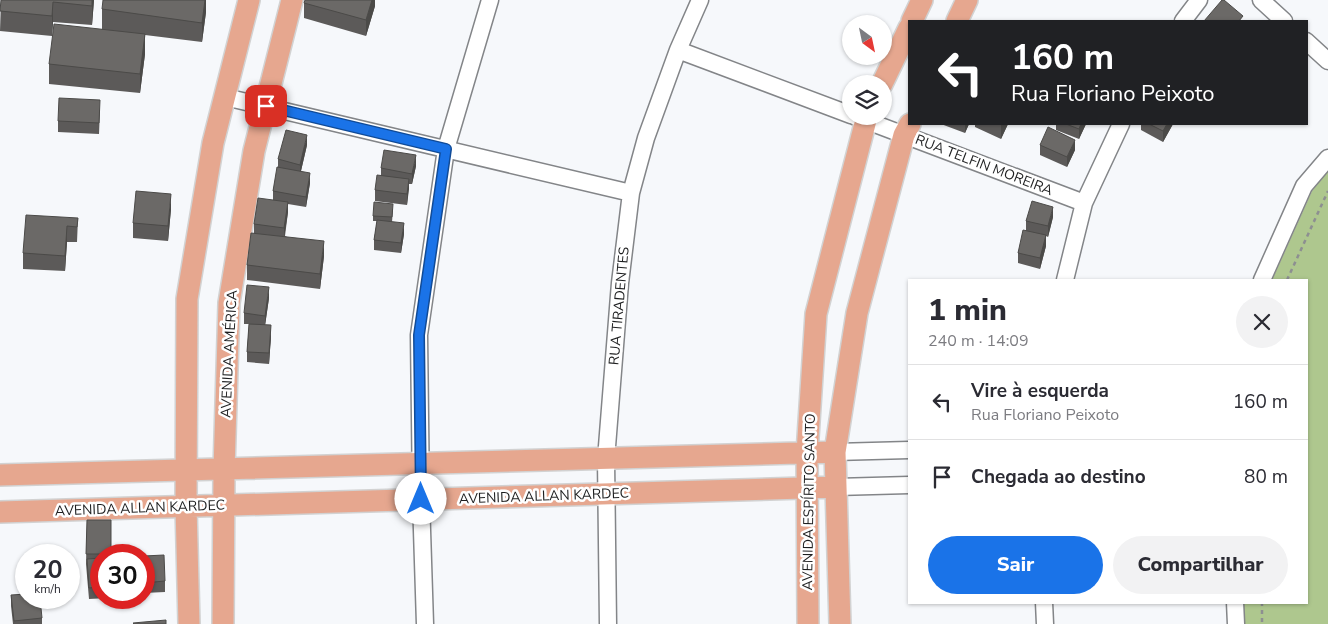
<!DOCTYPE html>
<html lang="pt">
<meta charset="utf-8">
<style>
:root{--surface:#fff;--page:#f2f2f3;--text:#2b2b33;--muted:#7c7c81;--line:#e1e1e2;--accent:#1a73e8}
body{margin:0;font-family:"Nunito Sans",sans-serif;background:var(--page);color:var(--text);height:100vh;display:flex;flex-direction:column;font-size:19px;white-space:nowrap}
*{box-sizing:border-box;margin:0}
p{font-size:16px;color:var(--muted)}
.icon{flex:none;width:28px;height:28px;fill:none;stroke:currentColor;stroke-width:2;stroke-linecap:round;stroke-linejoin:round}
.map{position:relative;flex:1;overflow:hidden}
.side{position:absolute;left:908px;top:279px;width:400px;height:325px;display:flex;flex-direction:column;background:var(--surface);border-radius:0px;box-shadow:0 1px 4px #0004}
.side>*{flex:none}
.top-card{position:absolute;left:908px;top:20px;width:400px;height:105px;border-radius:0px;box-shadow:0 1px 4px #0004;background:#202124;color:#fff;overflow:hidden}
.needle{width:32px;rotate:147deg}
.buttons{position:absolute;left:842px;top:15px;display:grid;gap:10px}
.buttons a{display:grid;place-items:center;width:50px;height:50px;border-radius:50%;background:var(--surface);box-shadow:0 1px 4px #0004;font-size:25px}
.speed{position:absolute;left:15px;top:544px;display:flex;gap:10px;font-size:25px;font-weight:700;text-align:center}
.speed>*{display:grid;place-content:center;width:65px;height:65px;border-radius:50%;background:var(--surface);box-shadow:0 1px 4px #0004;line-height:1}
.speed small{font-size:12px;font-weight:400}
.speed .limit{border:8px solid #d22;background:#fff;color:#111}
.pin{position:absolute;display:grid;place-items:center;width:42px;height:42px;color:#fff;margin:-21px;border-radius:10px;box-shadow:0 2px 8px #0006}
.me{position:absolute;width:55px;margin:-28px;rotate:0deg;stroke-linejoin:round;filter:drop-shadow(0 0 4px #0008)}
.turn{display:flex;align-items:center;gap:18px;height:105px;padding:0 20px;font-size:22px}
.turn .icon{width:65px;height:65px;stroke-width:2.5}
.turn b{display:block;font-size:35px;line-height:42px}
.round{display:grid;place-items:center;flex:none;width:52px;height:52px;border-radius:26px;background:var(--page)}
.summary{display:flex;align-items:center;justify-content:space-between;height:85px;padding:0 20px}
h1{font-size:30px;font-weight:800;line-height:38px}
.action{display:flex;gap:10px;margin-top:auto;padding:10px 20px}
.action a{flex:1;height:58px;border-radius:30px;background:var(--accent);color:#fff;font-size:20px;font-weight:800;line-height:58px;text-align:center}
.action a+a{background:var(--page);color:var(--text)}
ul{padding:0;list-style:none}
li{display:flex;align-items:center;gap:15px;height:75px;padding:0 20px;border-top:1px solid var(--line)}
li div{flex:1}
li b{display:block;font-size:19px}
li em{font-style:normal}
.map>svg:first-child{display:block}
.forest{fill:#aec78e}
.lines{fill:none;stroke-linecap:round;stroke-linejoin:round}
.minor-casing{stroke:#838588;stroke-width:19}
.major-casing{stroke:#d2d2d2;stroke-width:24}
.path{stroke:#8d8f91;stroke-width:2.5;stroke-dasharray:4 4;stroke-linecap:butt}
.minor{stroke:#fff;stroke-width:16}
.major{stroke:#e6a78f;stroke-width:21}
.wall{fill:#5c5a59}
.shaded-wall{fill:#4b4a48}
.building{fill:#6b6967;stroke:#4b4a48}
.route-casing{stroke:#114b97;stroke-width:12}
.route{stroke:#1a73e8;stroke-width:9}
.labels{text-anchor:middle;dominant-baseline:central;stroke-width:5;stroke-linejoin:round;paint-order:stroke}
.street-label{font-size:14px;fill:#1d1e1f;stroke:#fff}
</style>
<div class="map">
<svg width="1328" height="624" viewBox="0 0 1328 624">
<rect width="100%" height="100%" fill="#f6f8fb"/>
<!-- forest -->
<path class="forest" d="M1328 171V624H1242L1241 603 1306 602V280H1272L1312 191Z"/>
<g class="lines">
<defs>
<path id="minor" d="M1261 0 1284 21
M1183 21 1199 0
M1306 41 1328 61
M678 50 851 115
M225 97 631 193
M854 116 1084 203
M1065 280 1084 203 1121 124
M1262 280 1304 186 1328 158
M835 452 909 450
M836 487 909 485
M1044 602 1045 624
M1235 602 1236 624
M425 624 421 499 419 335 446 149 490 0
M608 624 606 459 620 283 631 193 646 138 678 50 700 0"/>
<path id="major" d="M912 21 922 0
M957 21 967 0
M882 84 909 28
M0 475 835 452
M0 512 836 487
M189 624 186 506 187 299 213 143 249 0
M223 624 224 470 229 303 254 151 292 0
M808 624 807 453 816 314 867 116
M840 624 835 452 857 313 904 135 910 124"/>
</defs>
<!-- minor casing -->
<use href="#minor" class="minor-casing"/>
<!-- major casing -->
<use href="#major" class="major-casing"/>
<!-- path -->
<path class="path" d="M1287 280 1328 191
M1262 602V624"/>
<!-- minor -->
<use href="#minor" class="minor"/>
<!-- major -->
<use href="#major" class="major"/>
</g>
<!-- wall -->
<path class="wall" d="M1 0H94L92 25 53 22 52 36 0 31Z
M206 0V12L202 42 145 35V54L140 93 49 84V64L102 29V9Z
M375 0V6L366 36 304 18V3Z
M100 110 99 134 58 132V121Z
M941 124H969L965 133Z
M975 124H1008L1001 139 975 127Z
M1056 124H1086L1079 139 1056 130Z
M1141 124H1173L1163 142 1141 130Z
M307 145 301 171 310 183 306 207 288 204V212L285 236 324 256 320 289 247 280V265L254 233V224L273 200V191L278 167V159Z
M1040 145 1075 150 1067 167 1040 155Z
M416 166 412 184H409L407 205 375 201V190L381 175V168Z
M171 209 168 241 133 238V223Z
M393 209 392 222 404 234 401 253 374 250V240L377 221H373V216Z
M1053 217 1048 237 1046 236V246L1040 269 1018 263V253L1026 231V221Z
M78 218 77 242H67L65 271 23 269V253Z
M269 298 265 325 271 336 269 364 247 362V352L249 324H244V313Z
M87 520H111V555H101V598H108L89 599 86 564Z
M144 556 165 581V592L144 593Z
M11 595 42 618V624H13L11 606Z"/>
<!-- shaded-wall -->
<path class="shaded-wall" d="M92 0H94L92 25Z
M205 0H206V12L202 42V23Z
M372 0H375V6L366 36V20Z
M53 2V22L52 36V16Z
M145 34V54L140 93V74Z
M965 124H969L965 133Z
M1001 124H1008L1001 139Z
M1081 124H1086L1079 139V129Z
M1167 124H1173L1163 142V131Z
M307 135V145L300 175V165Z
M1075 140V150L1067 167V157Z
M416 155V166L412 184V174Z
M310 173V183L306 207V197Z
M409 179V189L407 205V194Z
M171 194V209L168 241V226Z
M288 202V212L284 238V228Z
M1053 207V217L1048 237V226Z
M404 223V234L401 253V243Z
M67 226V242L65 271V256Z
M1046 235V246L1040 269V258Z
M324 241V256L320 289V274Z
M269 287V298L265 326V316Z
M271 325V336L269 364V353Z"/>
<!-- building -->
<path class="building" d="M1 0H92V6L53 2 52 16 0 11Z
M103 0H205L202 23 102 9Z
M305 0H372L366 20 304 3Z
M1222 0H1224L1243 16 1239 21H1204Z
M54 24 145 34 140 74 49 64Z
M59 98 100 100 99 123 58 121Z
M1066 124H1081L1079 129Z
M1149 124H1167L1163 131Z
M1048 127 1075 140 1067 157 1040 145Z
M286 130 307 135 300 165 278 159Z
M384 150 416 155 412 174 381 168Z
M277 167 310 173 306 197 273 191Z
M377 175 409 179 407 194 375 190Z
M136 191 171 194 168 226 133 223Z
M258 198 288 202 284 228 254 224Z
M1032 201 1053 207 1048 226 1026 221Z
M374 202 393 204 392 217 373 216Z
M26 215 78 218 77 227 67 226 65 256 23 253Z
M377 220 404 223 401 243 374 240Z
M1023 230 1046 235 1040 258 1018 253Z
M251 233 324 241 320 274 247 265Z
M247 285 269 287 265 316 244 313Z
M249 324 271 325 269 353 247 352Z
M87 520H111V554H86Z
M164 555 165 581 144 583V556Z
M101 558V587L89 588 87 559Z
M26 594V598H40L42 618 14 621 11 595Z
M166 620V624H134L133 623Z"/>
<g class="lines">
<defs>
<path id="route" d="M266 106 446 149 419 335 421 499"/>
</defs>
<!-- route casing -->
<use href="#route" class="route-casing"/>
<!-- route -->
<use href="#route" class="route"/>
</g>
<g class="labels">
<!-- street labels -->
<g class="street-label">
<text transform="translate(984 165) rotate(21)">RUA TELFIN MOREIRA</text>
<text transform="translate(619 306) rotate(-85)">RUA TIRADENTES</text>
<text transform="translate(229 354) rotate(-87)">AVENIDA AMÉRICA</text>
<text transform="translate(544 496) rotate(-2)">AVENIDA ALLAN KARDEC</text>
<text transform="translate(809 502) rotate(-89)">AVENIDA ESPÍRITO SANTO</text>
<text transform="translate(140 508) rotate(-2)">AVENIDA ALLAN KARDEC</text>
</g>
</g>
</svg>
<div class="buttons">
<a><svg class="needle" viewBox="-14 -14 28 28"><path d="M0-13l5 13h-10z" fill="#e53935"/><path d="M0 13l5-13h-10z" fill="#7c7c81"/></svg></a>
<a><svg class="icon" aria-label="layers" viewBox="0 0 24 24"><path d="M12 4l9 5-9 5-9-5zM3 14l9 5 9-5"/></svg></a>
</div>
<div class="speed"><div>20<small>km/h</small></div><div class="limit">30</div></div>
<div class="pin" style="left:266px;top:106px;background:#d93025"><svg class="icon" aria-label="arrive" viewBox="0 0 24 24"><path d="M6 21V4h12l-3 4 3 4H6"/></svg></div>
<svg class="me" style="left:421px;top:499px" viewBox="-20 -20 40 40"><circle r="19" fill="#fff"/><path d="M0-13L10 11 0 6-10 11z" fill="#1a73e8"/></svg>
<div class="top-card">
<div class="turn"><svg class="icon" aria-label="left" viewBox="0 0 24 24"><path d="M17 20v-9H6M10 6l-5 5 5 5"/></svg><div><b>160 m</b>Rua Floriano Peixoto</div></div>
</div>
<section class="side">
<div class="summary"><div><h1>1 min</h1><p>240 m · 14:09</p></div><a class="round"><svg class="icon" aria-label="close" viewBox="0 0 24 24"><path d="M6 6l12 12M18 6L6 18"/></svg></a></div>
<ul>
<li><svg class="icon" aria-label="left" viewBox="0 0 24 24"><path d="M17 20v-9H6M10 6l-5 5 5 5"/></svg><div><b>Vire à esquerda</b><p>Rua Floriano Peixoto</p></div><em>160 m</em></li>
<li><svg class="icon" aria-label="arrive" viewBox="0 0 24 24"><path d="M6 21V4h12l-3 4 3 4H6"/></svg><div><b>Chegada ao destino</b></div><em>80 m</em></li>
</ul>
<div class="action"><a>Sair</a><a>Compartilhar</a></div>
</section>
</div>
